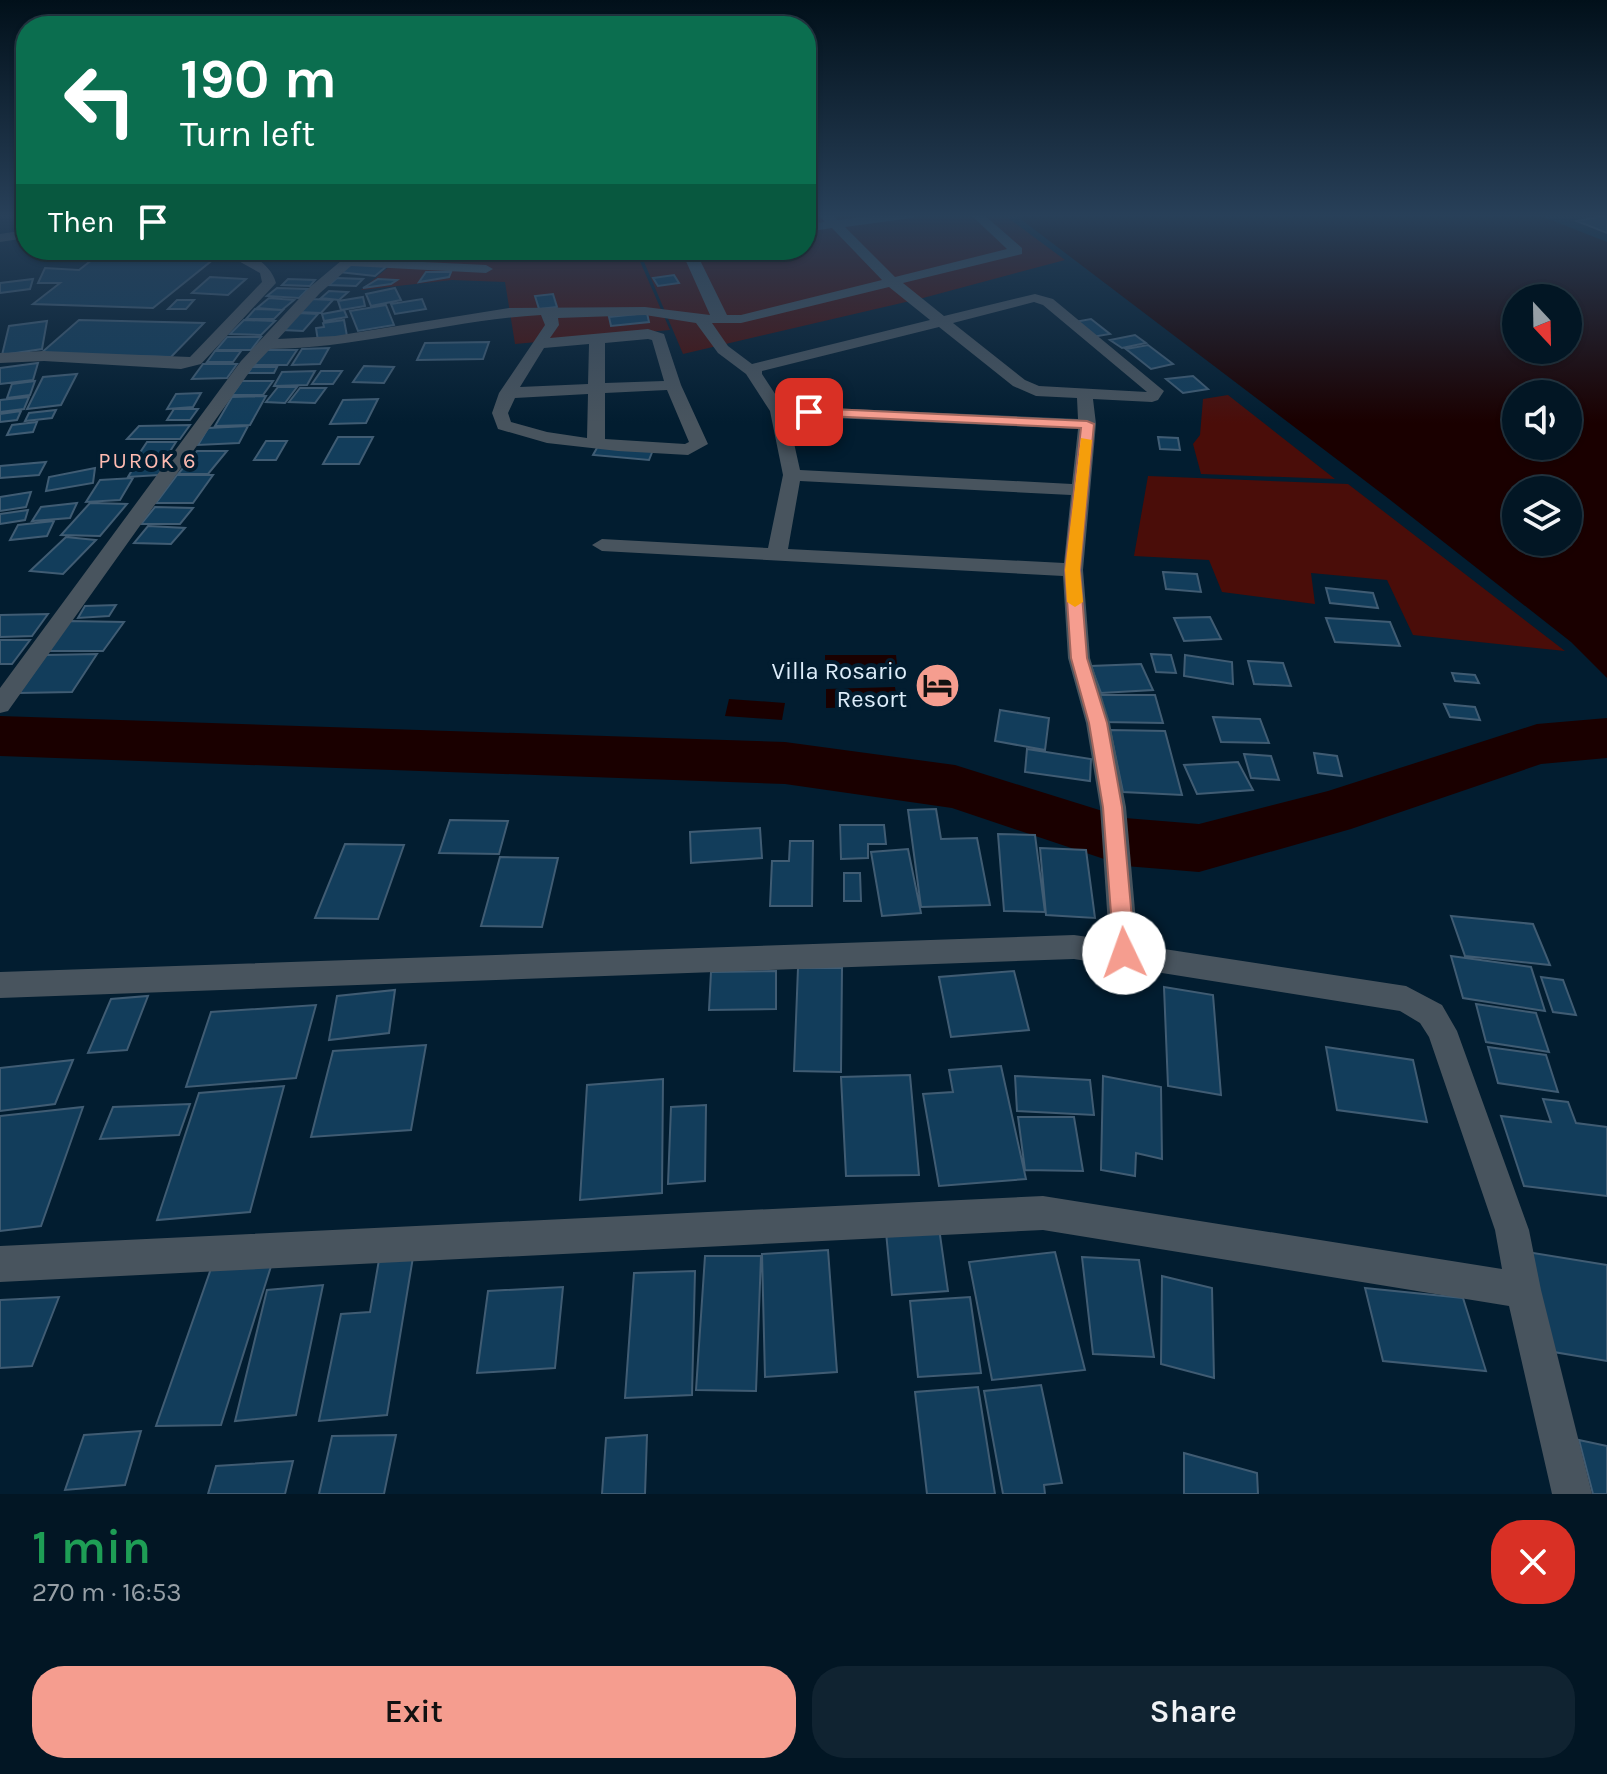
<!DOCTYPE html>
<meta charset="utf-8">
<style>
:root{--surface:#021624;--page:#102331;--text:#f1f3f6;--muted:#969fa6;--line:#233541;--accent:#f59d8f}
body{margin:0;font-family:Karla,sans-serif;background:var(--page);color:var(--text);height:100vh;display:flex;flex-direction:column;font-size:30px;white-space:nowrap}
*{box-sizing:border-box;margin:0}
p{font-size:26px;color:var(--muted)}
.icon{flex:none;width:44px;height:44px;fill:none;stroke:currentColor;stroke-width:2;stroke-linecap:round;stroke-linejoin:round}
.map{position:relative;height:1494px;overflow:hidden}
.side{display:flex;flex-direction:column;background:var(--surface);flex:1}
.side>*{flex:none}
.hud{position:absolute;left:16px;top:16px;width:800px;height:244px;border-radius:32px;box-shadow:0 2px 6px #0004,0 0 0 2px var(--line);background:#0b6e4f;color:#fff;overflow:hidden}
.needle{width:52px;rotate:158deg}
.controls{position:absolute;left:1502px;top:284px;display:grid;gap:16px}
.controls a{display:grid;place-items:center;width:80px;height:80px;border-radius:50%;background:var(--surface);box-shadow:0 2px 6px #0004,0 0 0 2px var(--line);font-size:40px}
.pin{position:absolute;display:grid;place-items:center;width:68px;height:68px;color:#fff;margin:-34px;border-radius:16px;box-shadow:0 4px 12px #0006}
.me{position:absolute;width:88px;margin:-44px;rotate:357deg;stroke-linejoin:round;filter:drop-shadow(0 0 6px #0008)}
.turn{display:flex;align-items:center;gap:28px;height:168px;padding:0 32px;font-size:36px}
.turn .icon{width:104px;height:104px;stroke-width:2.5}
.turn b{display:block;font-size:56px;line-height:68px}
.then{display:flex;align-items:center;height:76px;padding:0 32px;background:#0003;gap:16px;font-size:30px}
.round{display:grid;place-items:center;flex:none;width:84px;height:84px;border-radius:32px;background:var(--page)}
.head{display:flex;align-items:center;justify-content:space-between;height:136px;padding:0 32px}
h1{font-size:48px;font-weight:600;line-height:60px;color:#1e9e55}
.cta{display:flex;gap:16px;margin-top:auto;padding:16px 32px}
.cta a{flex:1;height:92px;border-radius:32px;background:var(--accent);color:#111;font-size:32px;font-weight:600;line-height:92px;text-align:center}
.cta a+a{background:var(--page);color:var(--text)}
.map>svg:first-child{display:block}
.green{fill:#4a0d09}
.water{fill:#1a0000;fill-rule:evenodd}
.lines{fill:none;stroke-linecap:round;stroke-linejoin:round}
.river{fill:#1a0000;fill-rule:evenodd}
.building{fill:#123d5b;stroke:#405c73;stroke-width:2}
.minor{fill:#48545e;fill-rule:evenodd}
.route{fill:#f59d8f;stroke:#9f665d;stroke-width:2}
.slow{fill:#f59e0b}
.labels{text-anchor:middle;dominant-baseline:central;stroke-width:8;stroke-linejoin:round;paint-order:stroke}
.far-neighbourhood-label{font-size:22px;letter-spacing:2px;fill:#febab0;stroke:#021d30}
.poi-label{font-size:24px;fill:#ddedfa;stroke:#021d30;text-anchor:end}
</style>
<div class="map">
<svg width="1607" height="1494" viewBox="0 0 1607 1494">
<rect width="100%" height="100%" fill="#021d30"/>
<!-- green -->
<path class="green" d="M806 214H1003L1065 260 923 298 683 354 639 250H806Z
M409 250H635L670 330 515 344 505 282 452 280 361 290Z
M1228 395 1335 479 1201 474 1193 444 1200 435 1203 399Z
M1148 476 1348 484 1565 651 1413 635 1387 580 1311 573 1315 604 1222 592 1209 560 1134 556Z"/>
<!-- water -->
<path class="water" d="M1014 214H1536L1607 242V678L1571 642 1389 499ZM1568 298V350H1516V298ZM1516 394H1568V446H1516ZM1516 490H1568V542H1516Z
M825 655H896L898 675 825 674Z
M895 687 898 706 826 708V689Z
M729 699 785 703 782 720 725 716Z"/>
<g class="lines">
<!-- river -->
<path class="river" d="M0 716 785 742 955 765 1125 818 1199 824 1328 791 1537 724 1607 718V758L1541 764 1351 829 1199 872 1125 866 952 808 785 784 0 756Z"/>
</g>
<!-- building -->
<path class="building" d="M1603 216 1607 218V233L1577 221Z
M370 250H402L394 257 365 254Z
M315 251 334 252 316 261 305 260Z
M102 252 215 258 153 308 33 304 60 283H38L45 268 79 270Z
M352 263 387 266 375 276 339 272Z
M426 272H451L449 277 419 282Z
M674 275 679 283 658 286 653 278Z
M210 277 246 279 228 295 192 293Z
M337 278 363 279 356 286 329 285Z
M33 279 30 289 0 293V283Z
M288 279 315 280 310 286 282 285Z
M378 279 397 280 391 284 363 288Z
M277 288 308 289 299 298 267 296Z
M395 288 401 300 371 306 366 294Z
M329 291 348 292 339 300 321 298Z
M553 294 557 307 539 309 535 296Z
M363 297 365 306 341 310 338 301Z
M269 298 294 300 282 310 257 308Z
M310 299 333 300 321 313 297 312Z
M422 299 426 309 395 314 391 304Z
M177 300H194L186 309H168Z
M386 305 394 325 358 331 350 311Z
M255 309 283 310 274 319H246Z
M344 310 347 317 324 321 322 314Z
M298 313 318 314 303 331 283 330Z
M647 313 649 322 611 326 609 317Z
M1091 319 1110 334 1092 337 1074 322Z
M79 320 204 323 171 357 40 354Z
M244 320 275 321 261 335 230 334Z
M344 320 347 336 318 341 316 328 324 327 323 323Z
M47 321 42 349 2 355 9 326Z
M1135 335 1146 343 1122 348 1110 340Z
M227 337H261L251 350H216Z
M489 342 483 359 417 360 425 343Z
M1148 345 1173 364 1151 369 1126 349Z
M329 348 320 364 292 365 302 349Z
M265 350H297L287 365H254Z
M215 351H241L233 362H207Z
M38 363 33 380 0 384V368Z
M203 364H237L227 378 192 379Z
M364 366 394 367 384 383 353 382Z
M252 367H277L274 373H248Z
M315 371 307 385 274 386 282 372Z
M321 371H342L333 384H312Z
M77 374 61 405 27 409 43 377Z
M1193 376 1208 389 1183 393 1166 379Z
M35 381 30 395 7 398 12 384Z
M242 381H273L263 395H232Z
M278 387H297L285 403 266 402Z
M300 388H326L315 403 289 402Z
M201 393 193 407 167 409 176 394Z
M266 396 250 425 215 426 232 397Z
M29 397 24 409 0 412V400Z
M378 399 366 423 330 424 343 400Z
M174 409H198L190 420H167Z
M56 410 52 418 25 421 29 413Z
M21 411 17 420 0 422V414Z
M37 422 33 432 7 435 12 425Z
M190 425 180 439H127L139 426Z
M248 426 239 443 198 445 208 428Z
M338 437H373L359 464H323Z
M1158 437 1178 438 1180 450 1160 449Z
M266 441H287L276 460H254Z
M147 442H176L167 456 137 457Z
M598 446 653 450 649 460 593 455Z
M197 451H227L208 474H178Z
M168 460 159 475 128 477 137 462Z
M46 462 39 475 0 478V466Z
M95 468 93 483 46 491 49 477Z
M177 475H213L193 503H156Z
M133 478 120 500 86 502 100 480Z
M31 492 26 507 0 511V497Z
M77 503 70 518 32 521 41 507Z
M90 503 127 504 100 536 61 535Z
M155 507 193 508 180 524H141Z
M28 510 25 520 0 524V514Z
M54 521 47 536 10 540 18 525Z
M148 526 185 528 171 544 134 543Z
M66 537 96 540 63 574 30 571Z
M1163 572 1197 574 1201 592 1166 589Z
M1326 588 1373 593 1378 608 1330 603Z
M116 605 109 616 78 618 85 606Z
M48 614 32 636 0 637V615Z
M1210 617 1221 639 1184 641 1174 618Z
M1326 618 1390 622 1400 646 1335 642Z
M70 621 124 622 103 651H47Z
M0 640H30L12 664H0Z
M97 654 72 692 19 693 46 655Z
M1151 654 1171 655 1176 673 1156 672Z
M1185 655 1232 662 1233 684 1184 676Z
M1248 661 1283 663 1291 686 1254 684Z
M1141 664 1153 690 1101 693 1091 666Z
M1452 673 1475 675 1479 683 1455 681Z
M1096 695H1155L1163 723 1103 722Z
M1444 704 1475 707 1480 720 1450 717Z
M1000 710 1049 718 1045 750 995 741Z
M1213 717 1260 719 1269 743 1221 742Z
M1110 730 1165 731 1182 795 1123 792Z
M1027 749 1091 759 1090 781 1025 772Z
M1314 753 1337 756 1342 776 1318 773Z
M1244 754 1271 756 1279 780 1251 778Z
M1238 762 1253 790 1197 794 1184 765Z
M936 809 941 839 977 838 990 905 921 907 908 810Z
M450 820 508 821 499 854 439 853Z
M840 825H884L886 844H868V858L841 859Z
M760 828 762 858 691 863 690 832Z
M998 834 1035 835 1045 912 1004 911Z
M790 841H813L812 906H770L772 861H789Z
M345 844 404 845 378 919 315 918Z
M1040 848 1086 850 1095 918 1046 915Z
M908 849 921 913 882 916 871 852Z
M500 857 558 858 542 927 481 926Z
M844 873H860L861 901H844Z
M1451 916 1533 924 1550 965 1465 956Z
M1451 956 1531 967 1545 1011 1463 998Z
M798 968H842L841 1072 794 1071Z
M776 971V1009L709 1010 711 972Z
M1014 971 1029 1030 951 1037 939 977Z
M1541 977 1563 980 1576 1015 1553 1012Z
M1164 987 1213 995 1221 1095 1168 1086Z
M395 990 389 1033 329 1040 337 996Z
M148 996 127 1050 88 1053 111 999Z
M1476 1004 1536 1013 1549 1052 1486 1042Z
M316 1005 296 1078 186 1087 211 1012Z
M426 1045 411 1130 311 1137 333 1051Z
M1326 1047 1413 1060 1427 1122 1337 1110Z
M1488 1047 1546 1055 1558 1092 1498 1083Z
M73 1060 55 1104 0 1111V1068Z
M1001 1066 1026 1179 939 1186 923 1094 953 1092 949 1070Z
M910 1075 919 1175 846 1176 841 1077Z
M1015 1076 1090 1080 1094 1115 1017 1111Z
M1103 1076 1161 1087 1162 1159 1136 1153 1135 1176 1101 1170Z
M663 1079 662 1193 580 1200 587 1085Z
M284 1086 250 1212 157 1220 199 1093Z
M1543 1099 1568 1102 1576 1123 1607 1127V1196L1524 1186 1501 1116 1551 1122Z
M190 1104 179 1135 100 1139 113 1107Z
M706 1105 705 1181 668 1184 671 1107Z
M83 1107 41 1226 0 1231V1116Z
M1018 1117H1074L1083 1171 1025 1170Z
M939 1228 948 1291 892 1295 886 1232Z
M828 1250 837 1372 765 1377 762 1254Z
M414 1251 387 1415 319 1421 341 1314 370 1312 380 1254Z
M1521 1251 1607 1265V1361L1548 1351Z
M1055 1252 1085 1370 992 1380 969 1262Z
M705 1256H761L756 1391 696 1390Z
M1082 1257 1139 1260 1154 1357 1093 1354Z
M214 1260H273L221 1425 156 1426Z
M695 1271 692 1395 625 1398 634 1273Z
M1162 1276 1212 1288 1214 1378 1161 1364Z
M323 1285 296 1415 235 1421 267 1290Z
M563 1287 555 1368 477 1373 488 1291Z
M1365 1288 1463 1298 1486 1371 1383 1361Z
M59 1297 32 1366 0 1368V1300Z
M970 1297 981 1373 918 1377 910 1301Z
M1041 1385 1062 1483 1044 1485 1045 1494H1003L984 1391Z
M978 1387 995 1494H927L915 1392Z
M141 1431 125 1485 65 1490 84 1435Z
M396 1435 384 1494H319L332 1436Z
M647 1435 645 1494H602L606 1438Z
M1579 1440 1607 1446V1494H1593Z
M1184 1453 1257 1473 1258 1494H1184Z
M293 1461 285 1494H208L216 1466Z"/>
<g class="lines">
<!-- minor -->
<path class="minor" d="M819 214H832L838 220 886 214H918L912 218 845 227 895 277 1007 249 970 214H983L1022 248V254L903 283 944 316 1035 294 1053 299 1164 391 1158 400 1152 402 1093 399 1096 424 1083 570 1090 658 1110 723 1126 807 1138 945 1406 986 1442 1005 1457 1031 1529 1230 1541 1290 1592 1494H1552L1509 1306 1043 1230 0 1282V1246L1043 1196 1502 1269 1495 1230 1429 1037 1420 1023 1400 1011 1074 959 0 998V972L1074 935 1109 940 1100 807 1086 723 1068 658 1063 576 602 551 592 545 602 539 768 548 783 475 770 411 746 374 718 353 696 323 645 315 558 318 559 325 550 338 648 329 664 334 681 385 708 444 688 455 618 451 547 443 498 429 492 413 499 393 545 325 541 315C450 320 361 348 270 349L253 367 8 711 0 713V688L241 361 310 287 354 250H369L360 259 486 265 493 269 486 273 351 266 320 293 278 339 335 336 509 308 645 307 710 315 681 250H695L727 315H741L882 280 832 228 806 232V224L825 222ZM889 287 930 320 752 364 728 346 712 323H741ZM1034 302 1043 305 1147 392 1039 386 1025 380 953 323ZM939 327 1013 386 1036 396 1077 398 1078 419 783 406 762 374V371ZM648 339 652 340 664 381 605 383V343ZM589 344 588 384 520 387 544 348ZM667 390 689 442 685 444 605 439V393ZM588 394 587 438 547 432 511 422 508 413 515 398ZM788 416 1078 429 1072 484 800 470ZM800 481 1071 495 1064 563 788 549Z
M26 230V238L0 242V234Z
M229 250C248 250 271 264 276 283L201 364 181 369 44 361 0 363V353L44 351 190 357 262 282 260 273 235 259Z"/>
</g>
<!-- sky -->
<linearGradient id="sky" x2="0" y2="1"><stop stop-color="#01101a"/><stop offset="0.51" stop-color="#284059"/><stop offset="1" stop-color="#284059" stop-opacity="0"/></linearGradient>
<rect width="1607" height="423" fill="url(#sky)"/>
<!-- route -->
<path class="route" d="M809 408 1087 421 1094 424 1080 570 1087 658 1107 723 1122 807 1135 953 1132 960 1124 962 1117 960 1114 953 1103 807 1089 723 1071 658 1065 570 1081 428 805 415 803 412Z"/>
<!-- slow -->
<path class="slow" d="M1081 438 1092 440 1080 570 1083 602 1075 607 1067 602 1065 570Z"/>
<!-- icons -->
<defs>
<symbol id="hotel-disc" viewBox="-11 -11 22 22"><circle r="9.5" fill="#f59d8f" stroke="#021d30"/><path d="M-6-4.5h1.5V1H6V5H4.5V3h-9V5H-6ZM-4 0a1.8 1.8 0 1 1 3.6 0ZM.5 0V-2.5h3Q6-2.5 6 0Z" fill="#111"/></symbol>
</defs>
<g fill-rule="evenodd">
<use href="#hotel-disc" x="912" y="660" width="51" height="51"/>
</g>
<g class="labels">
<!-- far-neighbourhood labels -->
<g class="far-neighbourhood-label">
<text x="148" y="461">PUROK 6</text>
</g>
<!-- poi labels -->
<g class="poi-label">
<text x="907" y="671">Villa Rosario<tspan x="907" dy="28">Resort</tspan></text>
</g>
</g>
</svg>
<div class="controls">
<a><svg class="needle" viewBox="-14 -14 28 28"><path d="M0-13l5 13h-10z" fill="#e53935"/><path d="M0 13l5-13h-10z" fill="#969fa6"/></svg></a>
<a><svg class="icon" aria-label="sound" viewBox="0 0 24 24"><path d="M4 9h4l5-4v14l-5-4H4zM17 9q2 3 0 6"/></svg></a>
<a><svg class="icon" aria-label="layers" viewBox="0 0 24 24"><path d="M12 4l9 5-9 5-9-5zM3 14l9 5 9-5"/></svg></a>
</div>
<div class="pin" style="left:809px;top:412px;background:#d93025"><svg class="icon" aria-label="arrive" viewBox="0 0 24 24"><path d="M6 21V4h12l-3 4 3 4H6"/></svg></div>
<svg class="me" style="left:1124px;top:953px" viewBox="-20 -20 40 40"><circle r="19" fill="#fff"/><path d="M0-13L10 11 0 6-10 11z" fill="#f59d8f"/></svg>
<div class="hud">
<div class="turn"><svg class="icon" aria-label="left" viewBox="0 0 24 24"><path d="M17 20v-9H6M10 6l-5 5 5 5"/></svg><div><b>190 m</b>Turn left</div></div>
<div class="then">Then<svg class="icon" aria-label="arrive" viewBox="0 0 24 24"><path d="M6 21V4h12l-3 4 3 4H6"/></svg></div>
</div>
</div>
<section class="side">
<div class="head"><div><h1>1 min</h1><p>270 m · 16:53</p></div><a class="round" style="background:#d93025;color:#fff"><svg class="icon" aria-label="close" viewBox="0 0 24 24"><path d="M6 6l12 12M18 6L6 18"/></svg></a></div>
<div class="cta"><a>Exit</a><a>Share</a></div>
</section>
